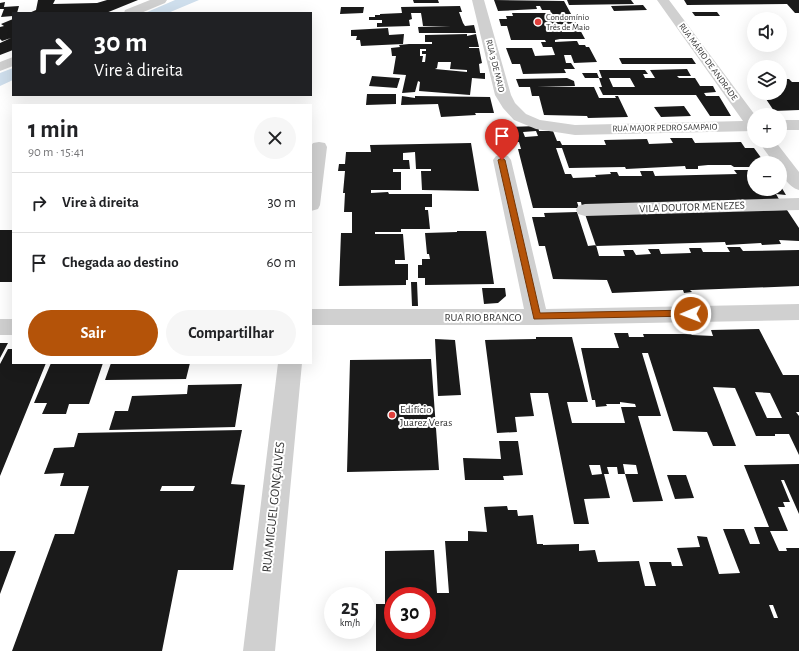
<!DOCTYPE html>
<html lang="pt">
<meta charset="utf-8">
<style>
:root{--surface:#fff;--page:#f6f6f6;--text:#202124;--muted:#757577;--line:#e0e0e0;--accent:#b45309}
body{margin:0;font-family:"Alegreya Sans",sans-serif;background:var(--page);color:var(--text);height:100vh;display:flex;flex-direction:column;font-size:15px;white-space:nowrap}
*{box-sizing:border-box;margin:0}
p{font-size:13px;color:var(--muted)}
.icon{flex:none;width:22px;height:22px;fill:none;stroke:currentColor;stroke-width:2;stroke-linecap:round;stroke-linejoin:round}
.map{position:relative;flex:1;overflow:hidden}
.sheet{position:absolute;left:12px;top:104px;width:300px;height:260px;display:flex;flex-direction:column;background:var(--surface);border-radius:0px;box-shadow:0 4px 16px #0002}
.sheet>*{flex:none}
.guide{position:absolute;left:12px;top:12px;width:300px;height:84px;border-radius:0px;box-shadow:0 4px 16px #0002;background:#202124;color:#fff;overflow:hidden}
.controls{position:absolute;left:747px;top:12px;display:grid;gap:8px}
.controls a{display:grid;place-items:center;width:40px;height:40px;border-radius:50%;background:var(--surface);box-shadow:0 4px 16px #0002;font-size:20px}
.speed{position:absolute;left:324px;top:587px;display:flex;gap:8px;font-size:20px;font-weight:700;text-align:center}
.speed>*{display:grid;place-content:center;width:52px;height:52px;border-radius:50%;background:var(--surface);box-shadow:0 4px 16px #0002;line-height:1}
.speed small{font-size:10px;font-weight:400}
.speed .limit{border:6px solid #d22;background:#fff;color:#111}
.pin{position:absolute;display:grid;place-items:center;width:34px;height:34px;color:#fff;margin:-41px -17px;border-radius:50% 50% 50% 0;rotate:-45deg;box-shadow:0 0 4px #0007}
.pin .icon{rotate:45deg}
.me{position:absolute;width:44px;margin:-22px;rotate:269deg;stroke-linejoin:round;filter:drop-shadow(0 0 3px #0008)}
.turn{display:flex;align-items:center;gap:14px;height:84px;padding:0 16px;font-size:18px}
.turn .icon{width:52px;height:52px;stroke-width:2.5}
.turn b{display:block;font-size:28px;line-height:34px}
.round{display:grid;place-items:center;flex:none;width:42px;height:42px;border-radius:21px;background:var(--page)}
.head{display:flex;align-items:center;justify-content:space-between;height:68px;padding:0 16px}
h1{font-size:24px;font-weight:600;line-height:30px}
.cta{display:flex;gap:8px;margin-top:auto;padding:8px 16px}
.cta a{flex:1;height:46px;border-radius:24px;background:var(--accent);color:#fff;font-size:16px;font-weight:600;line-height:46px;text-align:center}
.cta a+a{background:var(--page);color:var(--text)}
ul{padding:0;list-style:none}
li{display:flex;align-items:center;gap:12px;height:60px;padding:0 16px;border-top:1px solid var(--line)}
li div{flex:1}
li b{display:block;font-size:15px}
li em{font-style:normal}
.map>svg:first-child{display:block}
.water{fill:#cfdfed}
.building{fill:#1a1a1a;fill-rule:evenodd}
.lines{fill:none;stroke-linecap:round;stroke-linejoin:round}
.minor{fill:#d0d0d0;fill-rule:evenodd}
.route{fill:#b45309;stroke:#753606}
.poi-dot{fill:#e1413d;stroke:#fff;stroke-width:1.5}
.labels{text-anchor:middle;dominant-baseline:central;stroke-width:4;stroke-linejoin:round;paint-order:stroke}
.far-poi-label{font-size:9px;fill:#333;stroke:#fff;text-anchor:start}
.far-street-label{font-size:9px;fill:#333;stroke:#fff}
.street-label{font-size:11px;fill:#333;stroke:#fff}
.poi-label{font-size:11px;fill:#333;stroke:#fff;text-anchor:start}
.near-street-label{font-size:13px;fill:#333;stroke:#fff}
</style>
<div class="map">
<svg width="799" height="651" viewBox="0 0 799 651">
<rect width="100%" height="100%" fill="#fff"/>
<!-- water -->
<path class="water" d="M175 0H199L168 13H145Z
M13 68V80L0 86V73Z"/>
<!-- building -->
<path class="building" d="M38 0H55L53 4 97 3 107 0H138L106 13H29L36 10Z
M413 0H438L439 3H414Z
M494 0 564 1 576 23 557 25 558 27H563L564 28H560L562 32H573L571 28H579L585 39H560L555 40V42L574 41H577L579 45H585L586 47H589L597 62 574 63 571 55H564L566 63H571L575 69H564L566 73 523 74 520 64H512L506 48H532L535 56 555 55 552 47H543L541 42H546L545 40H511L507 26H501L499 19H507L506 16H513L512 13H551L550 10H542L540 6H536L537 9 498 11Z
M567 0H631L634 4 569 5Z
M684 0H799V13H795L787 4 687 5Z
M5 2 4 7 19 6 17 13H13V16L1 17 4 9H0V3Z
M643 5 647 10 614 11 611 6Z
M460 6 462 12H459L463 23 465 26 474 25 476 33H419L418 27 451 26H423L422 19H423H422L421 13H411L412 19 409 20 410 26 377 27V23H382V20H369V17H375V15H380V14L402 13 401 7Z
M341 7H364L363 13 340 14Z
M692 12H717L720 16H695Z
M13 19V50L0 55V43L11 38 2 41 0 39V27L4 26 1 24Z
M388 28 389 35 404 34 403 44 361 46 360 40H356L357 36H351V30Z
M467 34V36L476 34 479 47H469V48H479L482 63 479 64 480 73H485V79L472 78 470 95 419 91 420 82 418 81 415 92 402 93 406 75 393 74 396 56H392L391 48 400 47 399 45 409 44H432V42H425V35ZM420 49H426V51H422V54H426L425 62H422L423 56H420ZM438 62H451L450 69 467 70V72L435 69 437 68Z
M619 58H692L696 64H622Z
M687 69 691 76H677L679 78H695L700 86H713L716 92 704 93 706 96H719L731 116H710L696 95H603L599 87H602L599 78H602L599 70H645L648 74H643L645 78H655L650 70ZM609 78H630L635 87H613Z
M582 73H597L599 78H585Z
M372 76 398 78H400L397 88 369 86Z
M567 78 574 81 575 86 537 87H594L599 98H616L615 96H618L628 117 588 118 587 116 544 115 539 96H532L530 87H519L516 79Z
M780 79H789L792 82H799V110L774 111 762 93H780Z
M367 94H396V104L366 105Z
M402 96 415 98V96L490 97 494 113H475L476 115 441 117 438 104 401 105Z
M684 106 691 116 661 117 654 107Z
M538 126 539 131H553L557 141H560L562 145H606L604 140 647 139 649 144 673 143 670 138H692L695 143 741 142 745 148H754L765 163H754V172L751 167H734L731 165H708L698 166V169H686L685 166 626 169 625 167 569 168 562 148H556L565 174H571L573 178 596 177 595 175 611 174 610 172H617L619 176H642L640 171H653L655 176 737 174 734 170H748L750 173H754V189H780V185L786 195 776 194 780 201 582 207 581 202H577L579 208H533L518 149H521L519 142H511L510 140H508L504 127ZM536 131 538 136 525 137 523 132Z
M471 143 479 191 422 190 421 171H431V169H416L415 152 403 153V160H409L410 169H393V172H401V190H371V193L388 192 389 194H432V207H425V210H428L430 229H401V232H375V234H403L405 260H395V264H408V280H406V285L339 286 341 233H352V212H344L345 193H343L345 171H338L339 164H345L346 152H371L370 145Z
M787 210 799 228V241L779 240 781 244 762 245 761 243 726 245 725 242 596 246 585 214Z
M577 212 588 246 596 245 599 256H625L623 250H633L636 255 651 254 648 249H659L661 254 691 253 689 248H701L703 252H730L727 247H740L743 251 799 250V286L693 290H690L692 292 684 293 683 290 612 293 607 280 553 279 545 246H539L532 217H545L544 213Z
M0 230H13V282H0Z
M457 231H486L494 284 425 285V278H418V265H422V259H430L429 254H427L425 233 457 232Z
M411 282H417L418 306H412Z
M482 288H505L506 296 498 303 484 304Z
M759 329 783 375H799V412H796L799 416V455L789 434H775V436H756L735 388 713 387 736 446H713L707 432 673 431 648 353H642L661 416H638L663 501 633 502 625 474H638L636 465 623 464 625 474H618L617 467H607L609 474H604L610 498 584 499 589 524H574L548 393H530L534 416 515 417 517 432 497 433 485 340 536 339V337H572L588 402H567L572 423H625L621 407H636L635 404 620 402V404H606L607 406 596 407 595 400H592L581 348H619L614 333H628L629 337H644L643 334H691L692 335 713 336 711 330ZM755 392 770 393 782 418H767ZM589 465H600L602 474 592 475Z
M435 339 455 340 461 395 438 396Z
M0 343H8L0 358Z
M8 349H13V363H46L0 476V364Z
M431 359 439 470 347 472 350 360Z
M51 363H103L89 404H69L66 414H42L47 403H34Z
M111 363H190L186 379 105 380Z
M242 384 235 427 109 430 115 411H128L132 396 187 394 188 385Z
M242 430 231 484 245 485 233 570H178L162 651H12L55 534H74L89 486H60L64 473 44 474 54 448 74 447 78 433ZM162 486H195L193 491H160Z
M499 441H518L523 475 504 476H503L504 480H465L463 458 501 459Z
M799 464V514L784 480H781L790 502H783L785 507H778L788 531H770L779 551H787L786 548H799V651H376V604H385V551L434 550 437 593H449L445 541H468V531L487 532 484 507 507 506 508 510H517L518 516 533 515 537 544H543V545L579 544V551L595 550 598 562 639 561 645 586H656L649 562H671L672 566H683L677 548 700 547 697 536 707 537 719 574 740 573 723 529H744L750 544H760L754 527H769L744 465ZM393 596H427V630H393ZM769 605H773L778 618H774Z
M667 475H686L694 498 675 499Z
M0 551H16L0 594Z"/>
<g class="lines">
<!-- minor -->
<path class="minor" d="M150 0H167L165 3 141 13H124L125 10Z
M472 0H484L511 95 515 103 526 114 540 120 575 125 743 121 657 0H669L755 115 754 131 575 135 536 129 514 120 503 108 495 95Z
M13 57V66L0 71V62Z
M780 120H799V130H780Z
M758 141H775L799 172V190C788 187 780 174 780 163H774Z
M319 142 325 143 327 147 320 205 318 209 311 211V146L313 143Z
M502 155 508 156 511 160 546 309 799 304V320L537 325H311V309H524L493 160 496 156Z
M799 198V210L585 216 578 214 576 210 578 206 585 204Z
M0 319H13V335H0Z
M278 363H302L275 651H243Z"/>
</g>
<!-- route -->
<path class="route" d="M502 158 505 160 540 313 691 310 695 314 694 316 534 319 498 160Z"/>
<!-- markers -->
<g class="poi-dot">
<circle cx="538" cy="22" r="4"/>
<circle cx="392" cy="415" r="4"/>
</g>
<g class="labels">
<!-- far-poi labels -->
<g class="far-poi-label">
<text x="546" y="17">Condomínio<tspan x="546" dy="10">Três de Maio</tspan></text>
</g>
<!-- far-street labels -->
<g class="far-street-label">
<text transform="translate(708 62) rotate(54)">RUA MÁRIO DE ANDRADE</text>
<text transform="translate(495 66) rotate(76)">RUA 3 DE MAIO</text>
<text transform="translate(665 128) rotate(-1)">RUA MAJOR PEDRO SAMPAIO</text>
</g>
<!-- street labels -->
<g class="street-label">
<text transform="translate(692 207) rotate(-2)">VILA DOUTOR MENEZES</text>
<text x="483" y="317">RUA RIO BRANCO</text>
</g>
<!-- poi labels -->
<g class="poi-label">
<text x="400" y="409">Edifício<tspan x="400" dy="13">Juarez Veras</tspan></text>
</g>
<!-- near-street labels -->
<g class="near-street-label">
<text transform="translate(274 507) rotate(-84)">RUA MIGUEL GONÇALVES</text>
</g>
</g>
</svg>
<div class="controls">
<a><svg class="icon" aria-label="sound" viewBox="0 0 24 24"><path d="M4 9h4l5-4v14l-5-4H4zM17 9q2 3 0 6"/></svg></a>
<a><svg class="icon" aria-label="layers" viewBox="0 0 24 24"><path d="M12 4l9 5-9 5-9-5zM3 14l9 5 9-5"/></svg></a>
<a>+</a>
<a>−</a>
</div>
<div class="speed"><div>25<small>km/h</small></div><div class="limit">30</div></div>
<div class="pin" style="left:502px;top:160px;background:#d93025"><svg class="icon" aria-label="arrive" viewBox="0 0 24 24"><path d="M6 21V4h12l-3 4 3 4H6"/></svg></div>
<svg class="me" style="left:691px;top:314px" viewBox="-20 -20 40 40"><circle r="17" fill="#b45309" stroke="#fff" stroke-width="3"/><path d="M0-11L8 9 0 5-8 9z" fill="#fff"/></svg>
<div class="guide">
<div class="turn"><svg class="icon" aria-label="right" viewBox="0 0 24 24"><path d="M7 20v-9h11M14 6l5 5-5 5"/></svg><div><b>30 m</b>Vire à direita</div></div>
</div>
<section class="sheet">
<div class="head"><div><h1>1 min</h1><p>90 m · 15:41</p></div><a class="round"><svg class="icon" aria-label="close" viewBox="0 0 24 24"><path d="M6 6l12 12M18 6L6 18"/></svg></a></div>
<ul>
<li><svg class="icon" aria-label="right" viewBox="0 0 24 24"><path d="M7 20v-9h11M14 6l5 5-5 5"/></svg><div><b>Vire à direita</b></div><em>30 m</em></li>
<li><svg class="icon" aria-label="arrive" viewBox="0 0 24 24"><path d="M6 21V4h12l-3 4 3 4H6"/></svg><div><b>Chegada ao destino</b></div><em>60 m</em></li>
</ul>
<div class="cta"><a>Sair</a><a>Compartilhar</a></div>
</section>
</div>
